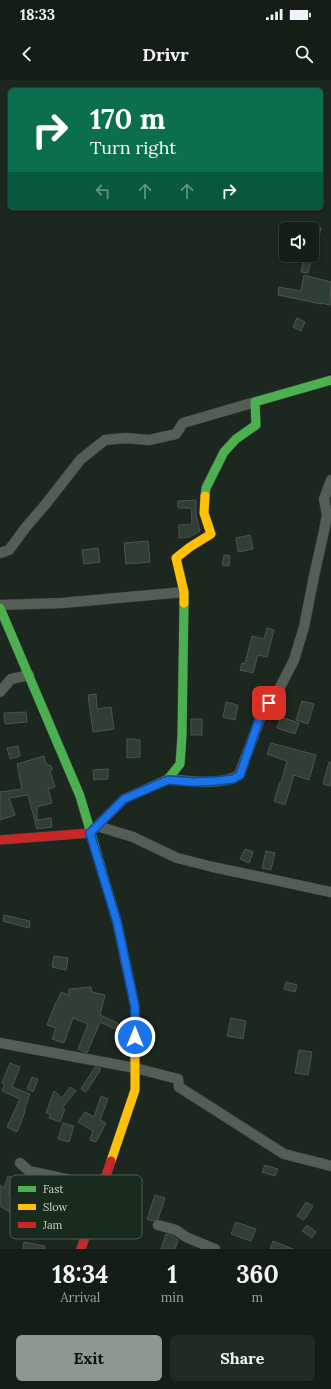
<!DOCTYPE html>
<style>
:root{--surface:#151d17;--page:#222a24;--text:#f1f3f6;--muted:#9da2a1;--line:#343b36;--accent:#8d998f}
body{margin:0;font-family:Lora,serif;background:var(--page);color:var(--text);height:100vh;display:flex;flex-direction:column;font-size:15px;white-space:nowrap}
*{box-sizing:border-box;margin:0}
p{font-size:13px;color:var(--muted)}
.icon{flex:none;width:22px;height:22px;fill:none;stroke:currentColor;stroke-width:2;stroke-linecap:round;stroke-linejoin:round}
.map{position:relative;height:1169px;overflow:hidden}
.drawer{display:flex;flex-direction:column;background:var(--surface);flex:1}
.drawer>*{flex:none}
.top-card{position:absolute;left:8px;top:8px;width:315px;height:122px;border-radius:6px;box-shadow:0 2px 6px #0003,0 0 0 1px var(--line);background:#0b6e4f;color:#fff;overflow:hidden}
.fabs{position:absolute;left:279px;top:142px;display:grid;gap:8px}
.fabs a{display:grid;place-items:center;width:40px;height:40px;border-radius:6px;background:var(--surface);box-shadow:0 2px 6px #0003,0 0 0 1px var(--line);font-size:20px}
.pin{position:absolute;display:grid;place-items:center;width:34px;height:34px;color:#fff;margin:-17px;border-radius:8px;box-shadow:0 2px 6px #0006}
.me{position:absolute;width:44px;margin:-22px;rotate:0deg;stroke-linejoin:round;filter:drop-shadow(0 0 3px #0008)}
.turn{display:flex;align-items:center;gap:14px;height:84px;padding:0 16px;font-size:18px}
.turn .icon{width:52px;height:52px;stroke-width:2.5}
.turn b{display:block;font-size:28px;line-height:34px}
.lanes{display:flex;align-items:center;height:38px;padding:0 16px;background:#0003;justify-content:center;gap:20px;direction:ltr}
.lanes .off{opacity:.35}
.eta{display:flex;justify-content:space-evenly;align-items:center;height:68px;text-align:center}
.eta b{font-size:24px;font-weight:800;line-height:28px}
.cta{display:flex;gap:8px;margin-top:auto;padding:8px 16px}
.cta a{flex:1;height:46px;border-radius:6px;background:var(--accent);color:#111;font-size:16px;font-weight:800;line-height:46px;text-align:center}
.cta a+a{background:var(--page);color:var(--text)}
.status{display:flex;justify-content:space-between;align-items:center;height:28px;padding:0 20px;background:var(--surface);direction:ltr}
.status svg{height:11px;fill:currentColor}
header{display:flex;justify-content:space-between;align-items:center;height:52px;padding:0 16px;background:var(--surface);font-size:18px;font-weight:800}
.map>svg:first-child{display:block}
.building{fill:#303f34;stroke:#4b544d}
.lines{fill:none;stroke-linecap:round;stroke-linejoin:round}
.street-casing{stroke:#3a433c;stroke-width:11}
.fast-casing{stroke:#3a433c;stroke-width:10}
.slow-casing{stroke:#3a433c;stroke-width:10}
.jam-casing{stroke:#3a433c;stroke-width:10}
.street{stroke:#545d56;stroke-width:10}
.fast{stroke:#4caf50;stroke-width:9}
.slow{stroke:#ffc107;stroke-width:9}
.jam{stroke:#c62828;stroke-width:9}
.route-casing{stroke:#114b97;stroke-width:10}
.route{stroke:#1a73e8;stroke-width:7}
.key{fill:#182b1d;stroke:#4d5e52;stroke-width:1}
.key-label{font-size:11px;fill:#cad6cc}
</style>
<div class="status"><b>18:33</b><svg viewBox="0 0 49 12"><path d="M0 12V9h3v3zM5 12V6h3v6zM10 12V3h3v9zM15 12V0h3v12zM26 1h20v11H26zM47 4h2v5h-2z"/></svg></div>
<header><svg class="icon" aria-label="back" viewBox="0 0 24 24"><path d="M15 5l-7 7 7 7"/></svg>Drivr<svg class="icon" aria-label="search" viewBox="0 0 24 24"><circle cx="10" cy="10" r="6"/><path d="M15 15l6 6"/></svg></header>
<div class="map">
<svg width="331" height="1169" viewBox="0 0 331 1169">
<rect width="100%" height="100%" fill="#1c271f"/>
<!-- building -->
<path class="building" d="M313 146 321 148 315 175H312Z
M305 175H313L308 193 301 192Z
M304 195 331 202 330 225 321 223V224L278 215 279 207 301 211Z
M297 238 305 242 301 251 293 247Z
M196 420V435L200 451 190 457 179 458V445L192 444 191 428H178V421Z
M250 455 253 469 238 472 236 458Z
M148 461 150 482 126 484 124 463Z
M98 468 100 482 84 484 82 470Z
M224 475 230 476 229 486 222 485Z
M267 548 274 550 267 577 258 575 253 593 240 590 242 583 245 584 252 556 264 559Z
M96 614 97 629 111 627 114 649 93 652 88 615Z
M302 621 314 624 308 644 296 640Z
M226 622 238 625 235 640 223 637Z
M26 632 27 642 5 644 4 633Z
M281 637 299 643 295 654 277 648Z
M191 639H202V655H191Z
M127 659H136V660H140V677L127 678Z
M271 663 316 675 309 700 294 695 285 725 274 721 280 702 281 703 287 681 267 674Z
M18 666 20 676 10 679 7 668Z
M44 676 46 684 51 686 52 688V690L50 692 55 707 48 709 52 723 37 727V740L51 738 52 747 37 749 28 715 9 718 15 735 0 740V712L22 709 17 684Z
M329 682H331V700L330 706 323 704Z
M108 689V699L94 700 93 690Z
M245 769 253 772 249 783 240 779Z
M266 771 275 773 271 790 262 788Z
M4 835 30 841 29 848 3 841Z
M54 876 68 878 66 890 52 887Z
M286 902 297 905 295 912 284 909Z
M91 907 92 912 105 915 100 935 118 943 115 949 100 942 87 973 78 969 88 944 73 938 64 963 52 959 56 948 47 945 56 922H57L61 912 69 915V909Z
M231 938 246 941 243 959 227 956Z
M299 970 312 972 308 995 295 993Z
M10 983 20 987 12 1007 30 1014 24 1031 25 1032 17 1052 7 1047 20 1019 2 1011 5 1004 2 1003Z
M95 987 101 989 86 1012 81 1009Z
M32 997 38 999 33 1012 27 1009Z
M70 1007 76 1011 62 1028 65 1029 60 1042 49 1038 51 1035 46 1033 54 1011 62 1018Z
M101 1016 108 1019 100 1040 106 1043 96 1062 90 1060 93 1051 78 1042 85 1032 94 1037Z
M63 1043 74 1046 69 1062 58 1059Z
M265 1085 278 1089 275 1096 262 1092Z
M8 1096 14 1098 8 1115 23 1125 16 1136 0 1126V1105L4 1108Z
M155 1115 165 1118 158 1139 153 1141 147 1139Z
M306 1122 313 1126 304 1140 297 1136Z
M236 1142 256 1149 251 1161 231 1154Z
M307 1145 316 1152 312 1158 302 1151Z
M166 1154 173 1156 178 1160 175 1169H161Z
M273 1161 293 1169H270Z
M24 1162 45 1166V1169H23Z"/>
<g class="lines">
<defs>
<path id="street" d="M0 473 9 470 26 447 45 425 81 379 105 360 125 358 149 360 176 354 183 343 255 322
M0 525 62 523 184 512
M0 612 11 599 29 595
M168 699C189 701 220 706 239 695L263 631 276 615 294 580 304 547 314 496 324 451 327 435 324 419 331 400
M97 746 133 757 177 778 213 787 331 812
M0 963 135 988 178 999 179 1007 284 1074 331 1086
M20 1083 29 1091 102 1107
M158 1145 176 1150 186 1157 215 1169"/>
<path id="fast" d="M205 416 206 408 224 372 236 359 256 345 255 322 331 300
M0 528 80 716 117 842 135 927V938
M99 744 124 719 168 699 180 684 182 656 184 523"/>
<path id="slow" d="M184 523V512L176 478 190 467 211 454 204 433 205 416
M111 1081 135 1010V938"/>
<path id="jam" d="M0 760 90 753 99 744
M81 1169 111 1081"/>
</defs>
<!-- street casing -->
<use href="#street" class="street-casing"/>
<!-- fast casing -->
<use href="#fast" class="fast-casing"/>
<!-- slow casing -->
<use href="#slow" class="slow-casing"/>
<!-- jam casing -->
<use href="#jam" class="jam-casing"/>
<!-- street -->
<use href="#street" class="street"/>
<!-- fast -->
<use href="#fast" class="fast"/>
<!-- slow -->
<use href="#slow" class="slow"/>
<!-- jam -->
<use href="#jam" class="jam"/>
</g>
<g class="lines">
<defs>
<path id="route" d="M135 957V927L117 842 90 753 124 719 168 700 193 702 217 701 233 699 240 695 262 631 269 623"/>
</defs>
<!-- route casing -->
<use href="#route" class="route-casing"/>
<!-- route -->
<use href="#route" class="route"/>
</g>
<!-- legend -->
<rect x="10" y="1095" width="132" height="64" rx="6" class="key"/>
<rect x="18" y="1106" width="18" height="6" fill="#4caf50"/>
<rect x="18" y="1124" width="18" height="6" fill="#ffc107"/>
<rect x="18" y="1142" width="18" height="6" fill="#c62828"/>
<g class="key-label">
<text x="43" y="1113">Fast</text>
<text x="43" y="1131">Slow</text>
<text x="43" y="1149">Jam</text>
</g>
</svg>
<div class="fabs">
<a><svg class="icon" aria-label="sound" viewBox="0 0 24 24"><path d="M4 9h4l5-4v14l-5-4H4zM17 9q2 3 0 6"/></svg></a>
</div>
<div class="pin" style="left:269px;top:623px;background:#d93025"><svg class="icon" aria-label="arrive" viewBox="0 0 24 24"><path d="M6 21V4h12l-3 4 3 4H6"/></svg></div>
<svg class="me" style="left:135px;top:957px" viewBox="-20 -20 40 40"><circle r="17" fill="#1a73e8" stroke="#fff" stroke-width="3"/><path d="M0-11L8 9 0 5-8 9z" fill="#fff"/></svg>
<div class="top-card">
<div class="turn"><svg class="icon" aria-label="right" viewBox="0 0 24 24"><path d="M7 20v-9h11M14 6l5 5-5 5"/></svg><div><b>170 m</b>Turn right</div></div>
<div class="lanes"><svg class="icon off" aria-label="left" viewBox="0 0 24 24"><path d="M17 20v-9H6M10 6l-5 5 5 5"/></svg><svg class="icon off" aria-label="ahead" viewBox="0 0 24 24"><path d="M12 20V5M6 11l6-6 6 6"/></svg><svg class="icon off" aria-label="ahead" viewBox="0 0 24 24"><path d="M12 20V5M6 11l6-6 6 6"/></svg><svg class="icon" aria-label="right" viewBox="0 0 24 24"><path d="M7 20v-9h11M14 6l5 5-5 5"/></svg></div>
</div>
</div>
<section class="drawer">
<div class="eta">
<div><b>18:34</b><p>Arrival</p></div>
<div><b>1</b><p>min</p></div>
<div><b>360</b><p>m</p></div>
</div>
<div class="cta"><a>Exit</a><a>Share</a></div>
</section>
